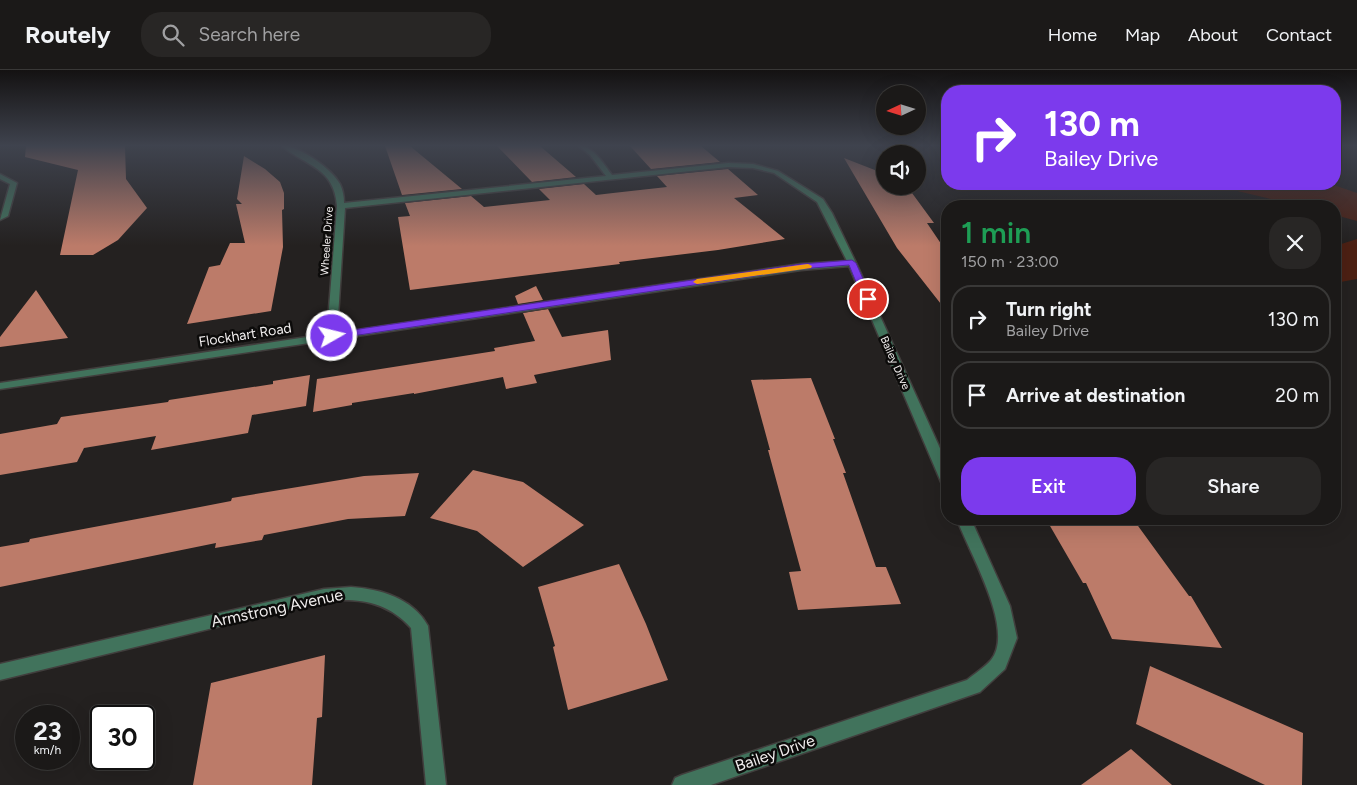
<!DOCTYPE html>
<meta charset="utf-8">
<style>
:root{--surface:#1b1918;--page:#282625;--text:#f1f3f6;--muted:#a0a0a2;--line:#393837;--accent:#7c3aed}
body{margin:0;font-family:Figtree,sans-serif;background:var(--page);color:var(--text);height:100vh;display:flex;flex-direction:column;font-size:19px;white-space:nowrap}
*{box-sizing:border-box;margin:0}
p{font-size:16px;color:var(--muted)}
.icon{flex:none;width:28px;height:28px;fill:none;stroke:currentColor;stroke-width:2;stroke-linecap:round;stroke-linejoin:round}
.map{position:relative;flex:1;overflow:hidden}
.details{position:absolute;left:941px;top:130px;width:400px;height:325px;display:flex;flex-direction:column;background:var(--surface);border-radius:20px;box-shadow:0 5px 20px #0002,0 0 0 1px var(--line)}
.details>*{flex:none}
.hud{position:absolute;left:941px;top:15px;width:400px;height:105px;border-radius:20px;box-shadow:0 5px 20px #0002,0 0 0 1px var(--line);background:#7c3aed;color:#fff;overflow:hidden}
.needle{width:32px;rotate:266deg}
.buttons{position:absolute;left:876px;top:15px;display:grid;gap:10px}
.buttons a{display:grid;place-items:center;width:50px;height:50px;border-radius:50%;background:var(--surface);box-shadow:0 5px 20px #0002,0 0 0 1px var(--line);font-size:25px}
.speed{position:absolute;left:15px;top:635px;display:flex;gap:10px;font-size:25px;font-weight:700;text-align:center}
.speed>*{display:grid;place-content:center;width:65px;height:65px;border-radius:50%;background:var(--surface);box-shadow:0 5px 20px #0002,0 0 0 1px var(--line);line-height:1}
.speed small{font-size:12px;font-weight:400}
.speed .limit{border:2px solid #111;border-radius:8px;background:#fff;color:#111}
.pin{position:absolute;display:grid;place-items:center;width:42px;height:42px;color:#fff;margin:-21px;border:2px solid #fff;border-radius:50%;box-shadow:0 1px 5px #0007}
.me{position:absolute;width:55px;margin:-28px;rotate:82deg;stroke-linejoin:round;filter:drop-shadow(0 0 4px #0008)}
.turn{display:flex;align-items:center;gap:18px;height:105px;padding:0 20px;font-size:22px}
.turn .icon{width:65px;height:65px;stroke-width:2.5}
.turn b{display:block;font-size:35px;line-height:42px}
.round{display:grid;place-items:center;flex:none;width:52px;height:52px;border-radius:20px;background:var(--page)}
.summary{display:flex;align-items:center;justify-content:space-between;height:85px;padding:0 20px}
h1{font-size:30px;font-weight:600;line-height:38px;color:#1e9e55}
.cta{display:flex;gap:10px;margin-top:auto;padding:10px 20px}
.cta a{flex:1;height:58px;border-radius:20px;background:var(--accent);color:#fff;font-size:20px;font-weight:600;line-height:58px;text-align:center}
.cta a+a{background:var(--page);color:var(--text)}
ul{padding:0;list-style:none}
li{display:flex;align-items:center;gap:15px;height:68px;margin:0 10px 8px;padding:0 10px;border:2px solid var(--line);border-radius:20px}
li div{flex:1}
li b{display:block;font-size:19px}
li em{font-style:normal}
header{display:flex;align-items:center;gap:30px;box-sizing:border-box;height:70px;padding:0 25px;background:var(--surface);border-bottom:1px solid var(--line)}
header strong{font-size:24px}
nav{display:flex;gap:28px;margin-inline-start:auto;font-size:18px}
.search{width:350px;height:45px;background:var(--page);display:flex;align-items:center;gap:12px;box-sizing:border-box;padding:0 18px;border-radius:20px;color:var(--muted);font-size:19px}
.map>svg:first-child{display:block}
.green{fill:#4d2013}
.building{fill:#bc7b69}
.lines{fill:none;stroke-linecap:round;stroke-linejoin:round}
.minor-casing{stroke:#413e3d;stroke-width:3}
.minor{fill:#41735c;fill-rule:evenodd}
.route{fill:#7c3aed;stroke:#51269a}
.slow{fill:#f59e0b}
.labels{text-anchor:middle;dominant-baseline:central;stroke-width:5;stroke-linejoin:round;paint-order:stroke}
.far-street-label{font-size:11px;fill:#f0eded;stroke:#0c0b0a}
.street-label{font-size:14px;fill:#f0eded;stroke:#0c0b0a}
.near-street-label{font-size:16px;fill:#f0eded;stroke:#0c0b0a}
</style>
<header>
<strong>Routely</strong>
<div class="search"><svg class="icon" aria-label="search" viewBox="0 0 24 24"><circle cx="10" cy="10" r="6"/><path d="M15 15l6 6"/></svg>Search here</div>
<nav><a>Home</a><a>Map</a><a>About</a><a>Contact</a></nav>
</header>
<div class="map">
<svg width="1357" height="715" viewBox="0 0 1357 715">
<rect width="100%" height="100%" fill="#242120"/>
<!-- green -->
<path class="green" d="M1208 114H1331L1357 123V151L1335 145V136H1300Z
M1357 169V209L1335 213V176Z"/>
<!-- building -->
<path class="building" d="M26 76H125L126 109 147 138 118 170 93 185H60L78 100 25 87Z
M385 76H410L462 119 402 125Z
M497 76H540L576 107 532 112Z
M630 76H701L720 92 651 99Z
M244 86 265 99 280 112 284 123V139L282 140 283 177 271 241 187 254 209 197 220 195 230 173H245L236 134H242L237 129Z
M844 88 885 104V116H903L912 123 934 153H927L948 184V243L897 178Z
M728 99 758 125 734 128 785 169 718 180 619 192 620 194 410 220 398 147 410 146 405 133 471 126 484 137 550 130 539 119 584 114 596 125 613 123 667 117 657 106Z
M536 216 543 230 518 234 515 226Z
M36 220 68 268 0 277V267Z
M548 239 562 267 608 260 611 290 534 305 537 313 506 319 503 307 414 324V323L352 333V335L313 342 317 309 495 281 494 278 535 271 523 243Z
M310 305 306 336 252 345 248 363 151 380 156 366 84 378 77 392 0 405V364L57 354 61 347 168 332 169 330 273 314V311Z
M811 308 835 369H833L846 403H843L876 497H886L901 534 798 540 789 502 801 501 768 380H770L751 310Z
M473 400 523 412 584 455 523 497 477 461 430 448Z
M419 403 405 446 348 449 264 465 262 470 215 478 216 473 0 517V477L29 472 30 469 169 443 231 431 232 428 364 406Z
M1046 449H1133L1189 526H1191L1222 578 1112 569 1086 513H1083Z
M619 494 646 554 668 610 568 640 553 577 555 576 538 517Z
M325 585 322 647 317 648 312 715H193L211 613Z
M1150 596 1303 663 1302 715H1265L1136 654Z
M1131 679 1172 715H1081Z"/>
<g class="lines">
<defs>
<path id="minor" d="M282 76C299 75 332 99 340 114 343 120 344 127 344 133L606 106 590 85 579 76C594 76 604 95 612 105L728 93 753 94 778 101 823 129 832 143 856 193 948 396V416L941 412 849 196 801 200 0 319V313L327 264 337 136C334 97 307 97 282 76ZM728 97 753 98 774 103 817 132 847 191 801 194 337 263 345 138Z
M0 104 17 113 8 146 0 150 10 114 0 109Z
M957 449H971L1010 536 1017 568 1005 599 980 622 711 715H672L675 708 682 705 967 610C974 604 984 598 991 590 1016 560 968 481 957 449Z
M351 517C380 519 413 528 428 556L446 715H426L411 558C387 531 358 528 324 531L0 610V594L324 519Z"/>
</defs>
<!-- minor casing -->
<use href="#minor" class="minor-casing"/>
<!-- minor -->
<use href="#minor" class="minor"/>
</g>
<!-- sky -->
<linearGradient id="sky" x2="0" y2="1"><stop stop-color="#141212"/><stop offset="0.43" stop-color="#3f434e"/><stop offset="1" stop-color="#3f434e" stop-opacity="0"/></linearGradient>
<rect width="1357" height="176" fill="url(#sky)"/>
<!-- route -->
<path class="route" d="M852 190 856 193 872 229 871 231 863 229 849 195 801 199 332 269 327 266 332 263 801 194Z"/>
<!-- slow -->
<path class="slow" d="M808 194 812 196 811 198 697 214 693 212 697 209Z"/>
<g class="labels">
<!-- far-street labels -->
<g class="far-street-label">
<text transform="translate(327 171) rotate(-86)">Wheeler Drive</text>
<text transform="translate(895 293) rotate(66)">Bailey Drive</text>
</g>
<!-- street labels -->
<g class="street-label">
<text transform="translate(245 265) rotate(-9)">Flockhart Road</text>
</g>
<!-- near-street labels -->
<g class="near-street-label">
<text transform="translate(277 538) rotate(-12)">Armstrong Avenue</text>
<text transform="translate(775 683) rotate(-19)">Bailey Drive</text>
</g>
</g>
</svg>
<div class="buttons">
<a><svg class="needle" viewBox="-14 -14 28 28"><path d="M0-13l5 13h-10z" fill="#e53935"/><path d="M0 13l5-13h-10z" fill="#a0a0a2"/></svg></a>
<a><svg class="icon" aria-label="sound" viewBox="0 0 24 24"><path d="M4 9h4l5-4v14l-5-4H4zM17 9q2 3 0 6"/></svg></a>
</div>
<div class="speed"><div>23<small>km/h</small></div><div class="limit">30</div></div>
<div class="pin" style="left:868px;top:229px;background:#d93025"><svg class="icon" aria-label="arrive" viewBox="0 0 24 24"><path d="M6 21V4h12l-3 4 3 4H6"/></svg></div>
<svg class="me" style="left:332px;top:266px" viewBox="-20 -20 40 40"><circle r="17" fill="#7c3aed" stroke="#fff" stroke-width="3"/><path d="M0-11L8 9 0 5-8 9z" fill="#fff"/></svg>
<div class="hud">
<div class="turn"><svg class="icon" aria-label="right" viewBox="0 0 24 24"><path d="M7 20v-9h11M14 6l5 5-5 5"/></svg><div><b>130 m</b>Bailey Drive</div></div>
</div>
<section class="details">
<div class="summary"><div><h1>1 min</h1><p>150 m · 23:00</p></div><a class="round"><svg class="icon" aria-label="close" viewBox="0 0 24 24"><path d="M6 6l12 12M18 6L6 18"/></svg></a></div>
<ul>
<li><svg class="icon" aria-label="right" viewBox="0 0 24 24"><path d="M7 20v-9h11M14 6l5 5-5 5"/></svg><div><b>Turn right</b><p>Bailey Drive</p></div><em>130 m</em></li>
<li><svg class="icon" aria-label="arrive" viewBox="0 0 24 24"><path d="M6 21V4h12l-3 4 3 4H6"/></svg><div><b>Arrive at destination</b></div><em>20 m</em></li>
</ul>
<div class="cta"><a>Exit</a><a>Share</a></div>
</section>
</div>
